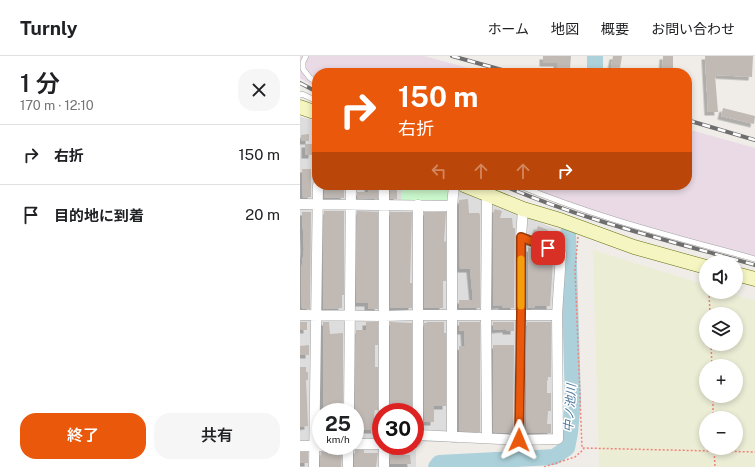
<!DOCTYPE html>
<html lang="ja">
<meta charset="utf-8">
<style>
:root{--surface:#fff;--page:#f6f6f6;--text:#202124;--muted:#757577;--line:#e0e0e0;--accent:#ea580c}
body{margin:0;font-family:"Public Sans","Noto Sans JP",sans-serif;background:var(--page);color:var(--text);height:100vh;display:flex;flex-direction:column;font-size:15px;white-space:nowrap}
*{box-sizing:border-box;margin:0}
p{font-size:13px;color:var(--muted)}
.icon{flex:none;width:22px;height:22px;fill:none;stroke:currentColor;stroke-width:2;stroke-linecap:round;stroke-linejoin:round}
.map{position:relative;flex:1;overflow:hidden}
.drawer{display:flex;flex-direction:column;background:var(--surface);width:300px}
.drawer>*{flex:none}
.banner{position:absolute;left:12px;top:12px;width:380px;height:122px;border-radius:16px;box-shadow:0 2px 6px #0003;background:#ea580c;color:#fff;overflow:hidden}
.buttons{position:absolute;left:399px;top:199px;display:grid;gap:8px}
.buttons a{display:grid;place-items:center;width:44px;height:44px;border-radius:50%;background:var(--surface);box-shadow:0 2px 6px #0003;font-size:20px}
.speed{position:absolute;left:12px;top:347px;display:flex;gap:8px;font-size:20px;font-weight:700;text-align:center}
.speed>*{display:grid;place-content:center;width:52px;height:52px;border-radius:50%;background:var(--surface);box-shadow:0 2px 6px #0003;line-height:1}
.speed small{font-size:10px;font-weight:400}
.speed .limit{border:6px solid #d22;background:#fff;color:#111}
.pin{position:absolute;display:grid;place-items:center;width:34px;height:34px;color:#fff;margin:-17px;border-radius:8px;box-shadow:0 2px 6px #0006}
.me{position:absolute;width:44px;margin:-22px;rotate:1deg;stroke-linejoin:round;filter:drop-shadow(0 0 3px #0008)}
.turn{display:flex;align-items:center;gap:14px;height:84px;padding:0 20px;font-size:18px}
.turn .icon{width:52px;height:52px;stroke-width:2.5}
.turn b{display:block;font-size:28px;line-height:34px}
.lanes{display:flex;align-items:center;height:38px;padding:0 20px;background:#0003;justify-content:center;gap:20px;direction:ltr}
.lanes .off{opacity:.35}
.round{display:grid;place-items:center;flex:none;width:42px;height:42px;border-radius:16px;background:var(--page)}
.summary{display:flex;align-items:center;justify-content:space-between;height:68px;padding:0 20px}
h1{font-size:24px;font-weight:600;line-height:30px}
.cta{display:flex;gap:8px;margin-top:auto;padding:8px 20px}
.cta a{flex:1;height:46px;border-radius:16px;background:var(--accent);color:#fff;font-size:16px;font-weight:600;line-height:46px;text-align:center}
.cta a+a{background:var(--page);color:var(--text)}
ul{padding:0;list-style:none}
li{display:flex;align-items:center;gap:12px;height:60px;padding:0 20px;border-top:1px solid var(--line)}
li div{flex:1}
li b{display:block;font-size:15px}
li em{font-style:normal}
header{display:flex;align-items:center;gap:24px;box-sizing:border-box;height:56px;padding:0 20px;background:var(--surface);border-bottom:1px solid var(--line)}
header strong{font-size:19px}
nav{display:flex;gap:22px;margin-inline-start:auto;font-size:14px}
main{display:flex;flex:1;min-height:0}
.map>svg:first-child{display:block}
.residential{fill:#deddde;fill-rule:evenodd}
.industrial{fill:#e9dae6}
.farmland{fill:#ecedd5;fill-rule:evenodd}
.park{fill:#c9f6cb}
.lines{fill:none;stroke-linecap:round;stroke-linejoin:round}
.river{stroke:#acd1da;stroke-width:16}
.building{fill:#c0b9b4;filter:url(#shadow)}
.lane-casing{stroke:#a4a4a4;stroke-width:6}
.street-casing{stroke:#a4a4a4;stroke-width:11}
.secondary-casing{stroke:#6a710e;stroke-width:15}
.path{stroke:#ef8279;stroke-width:1.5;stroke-dasharray:2 2;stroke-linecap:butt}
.lane{stroke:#fff;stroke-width:5}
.street{stroke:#fff;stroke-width:10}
.secondary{stroke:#f4f5c1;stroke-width:14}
.rail-casing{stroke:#6e6e6e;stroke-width:4}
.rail{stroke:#fff;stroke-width:2.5;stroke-dasharray:8;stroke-linecap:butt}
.route-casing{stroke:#983908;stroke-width:10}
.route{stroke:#ea580c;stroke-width:7}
.slow{stroke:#f59e0b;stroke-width:7}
.labels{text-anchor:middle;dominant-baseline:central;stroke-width:3;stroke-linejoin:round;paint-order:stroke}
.water-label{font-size:12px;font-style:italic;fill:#4c769b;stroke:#fff}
</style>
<header>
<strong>Turnly</strong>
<nav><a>ホーム</a><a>地図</a><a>概要</a><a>お問い合わせ</a></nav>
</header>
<main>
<section class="drawer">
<div class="summary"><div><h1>1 分</h1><p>170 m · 12:10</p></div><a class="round"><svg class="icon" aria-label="close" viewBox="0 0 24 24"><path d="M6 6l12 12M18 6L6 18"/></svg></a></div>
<ul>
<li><svg class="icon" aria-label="right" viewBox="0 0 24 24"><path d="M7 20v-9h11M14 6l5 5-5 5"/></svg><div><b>右折</b></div><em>150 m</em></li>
<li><svg class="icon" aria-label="arrive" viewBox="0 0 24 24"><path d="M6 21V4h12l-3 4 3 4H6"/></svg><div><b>目的地に到着</b></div><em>20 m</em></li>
</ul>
<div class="cta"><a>終了</a><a>共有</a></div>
</section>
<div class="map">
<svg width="455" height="411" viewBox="0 0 455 411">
<defs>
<filter id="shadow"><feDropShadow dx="-3.5" dy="3.5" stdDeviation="0" flood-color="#0004"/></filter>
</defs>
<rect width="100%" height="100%" fill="#f0ede8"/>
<!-- residential -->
<path class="residential" d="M0 61 17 65V129H158L266 178 259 385 124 386 116 394V411H0ZM21 356H55V390H21ZM81 356H115V390H81Z"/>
<!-- industrial -->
<path class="industrial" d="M0 0H124L187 17H17V32L0 22Z
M387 73 455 92V206L293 160 208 129H387Z"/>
<!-- farmland -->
<path class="farmland" d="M293 194 406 229V236H427L455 245V411H299ZM406 258H436V288H406ZM406 310H436V340H406ZM406 362H436V392H406Z"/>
<!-- park -->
<path class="park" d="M101 129H144L149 135 148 144 101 145Z"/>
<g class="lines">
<!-- river -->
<path class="river" d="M295 17V0
M136 411 139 407 254 401 267 392 270 377 273 345 268 177"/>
</g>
<!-- building -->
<path class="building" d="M243 0H271L270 12 257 11V7H243Z
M313 0H322L320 12 311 11Z
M363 0H373V17H362Z
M405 0H453L452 21 415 19 418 56H408Z
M423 52 455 60 454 68 421 60Z
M9 78V85H1V79Z
M5 88H12V99H5Z
M2 113H11V141L3 142Z
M68 129H78V143L57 142V136H68Z
M24 130H44V142H24Z
M90 130H97V143H90Z
M168 143 169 157H179L180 159V252H159V244H173L170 213H160L159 144Z
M195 153 202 155 200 162H212L213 172H215L214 252H202V249L193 250V157Z
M24 155H44V239H42V252L23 253Z
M57 155 78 156V253H68V247H56Z
M2 156H11L10 253H2L1 216 4 193Z
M90 156H112L110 227H112V252H90Z
M124 156H146L144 186 146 185V225H143V252H124Z
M238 170 248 174 245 181 235 177Z
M228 191 247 199 248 206H253L250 250H235V252H228Z
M0 266H7V274H0Z
M23 266H29L30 278 43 277V356H23Z
M66 266H78V289H75V311H78V354H74L75 374H55L56 274H66Z
M90 266 112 267V356H90Z
M127 266H144V277H146V350H134V366H124V267H127Z
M159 266H180V376L159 375V290L165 291 164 275H159Z
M193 266H214V275H206V273L193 274Z
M227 266H251V321H247V337H251V355H248L247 368H251V377H226Z
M9 289V299H0V290Z
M193 289H214L213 377 193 376Z
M0 311H6V316H8V324H6L8 370 0 371Z
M55 394H64V397H78L76 411H54Z
M28 395V398H42L41 411H20L21 396Z
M0 396H8V407H0Z
M90 398 110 399 111 408H90Z"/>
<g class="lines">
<defs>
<path id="lane" d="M6 0 3 6V13L10 22 17 26
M0 39 2 38 17 45
M218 129C294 161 375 181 455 203"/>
<path id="street" d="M0 148 152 150
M0 259 83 260 118 259H257
M49 356 51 129
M84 356V129
M118 379 219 384 258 383 257 259 261 198 221 181
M152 381V150L154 129
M187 382 186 258 187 145 190 140
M219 384 221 259V181L223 153
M115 386 116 381 118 379V149
M55 388H81
M0 390H21
M14 411 18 129
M48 411V390
M84 411V390"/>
<path id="secondary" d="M0 51 17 57
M164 129 223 153 260 164 334 191 406 211
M436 218 455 223"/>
</defs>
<!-- lane casing -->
<use href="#lane" class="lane-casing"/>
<!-- street casing -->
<use href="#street" class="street-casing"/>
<!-- secondary casing -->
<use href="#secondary" class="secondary-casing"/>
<!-- path -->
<path class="path" d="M278 181 275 213 282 392 455 396
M409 236 410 258
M411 288 412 310
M413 340V362
M414 392 415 411
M244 411 275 401 284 393"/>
<!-- lane -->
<use href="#lane" class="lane"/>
<!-- street -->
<use href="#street" class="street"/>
<!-- secondary -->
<use href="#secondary" class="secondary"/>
<defs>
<path id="rail" d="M152 0 213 17
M0 27 17 36
M387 64 455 84
M202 129C283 164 370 185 455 209"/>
</defs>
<!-- rail casing -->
<use href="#rail" class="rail-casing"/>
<!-- rail -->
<use href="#rail" class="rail"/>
</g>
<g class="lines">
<defs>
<path id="route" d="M219 384 221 259V181L248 192"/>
</defs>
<!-- route casing -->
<use href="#route" class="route-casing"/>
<!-- route -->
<use href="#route" class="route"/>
<!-- slow -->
<path class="slow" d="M221 203V250"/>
</g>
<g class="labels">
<!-- water labels -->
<g class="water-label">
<text transform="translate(270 352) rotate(-86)">中ノ池川</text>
</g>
</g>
</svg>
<div class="buttons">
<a><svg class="icon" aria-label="sound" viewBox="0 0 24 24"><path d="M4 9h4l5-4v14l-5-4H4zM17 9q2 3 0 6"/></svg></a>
<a><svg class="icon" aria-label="layers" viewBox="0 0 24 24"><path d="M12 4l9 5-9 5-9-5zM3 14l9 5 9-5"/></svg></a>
<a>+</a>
<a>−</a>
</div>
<div class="speed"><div>25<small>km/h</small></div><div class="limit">30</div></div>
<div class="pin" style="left:248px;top:192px;background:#d93025"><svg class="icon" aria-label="arrive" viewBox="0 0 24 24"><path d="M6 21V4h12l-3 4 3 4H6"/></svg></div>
<svg class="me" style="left:219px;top:384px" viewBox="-20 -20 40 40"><path d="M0-17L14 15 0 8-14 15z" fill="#ea580c" stroke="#fff" stroke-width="4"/></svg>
<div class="banner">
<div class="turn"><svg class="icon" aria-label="right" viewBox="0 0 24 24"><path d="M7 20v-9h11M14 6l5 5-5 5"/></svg><div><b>150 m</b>右折</div></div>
<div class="lanes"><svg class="icon off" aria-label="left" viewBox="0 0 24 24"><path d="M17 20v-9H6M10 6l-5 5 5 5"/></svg><svg class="icon off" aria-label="ahead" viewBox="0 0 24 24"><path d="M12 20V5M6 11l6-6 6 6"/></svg><svg class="icon off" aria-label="ahead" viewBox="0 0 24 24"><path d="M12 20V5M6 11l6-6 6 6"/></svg><svg class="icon" aria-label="right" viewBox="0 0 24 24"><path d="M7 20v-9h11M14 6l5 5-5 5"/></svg></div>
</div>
</div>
</main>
